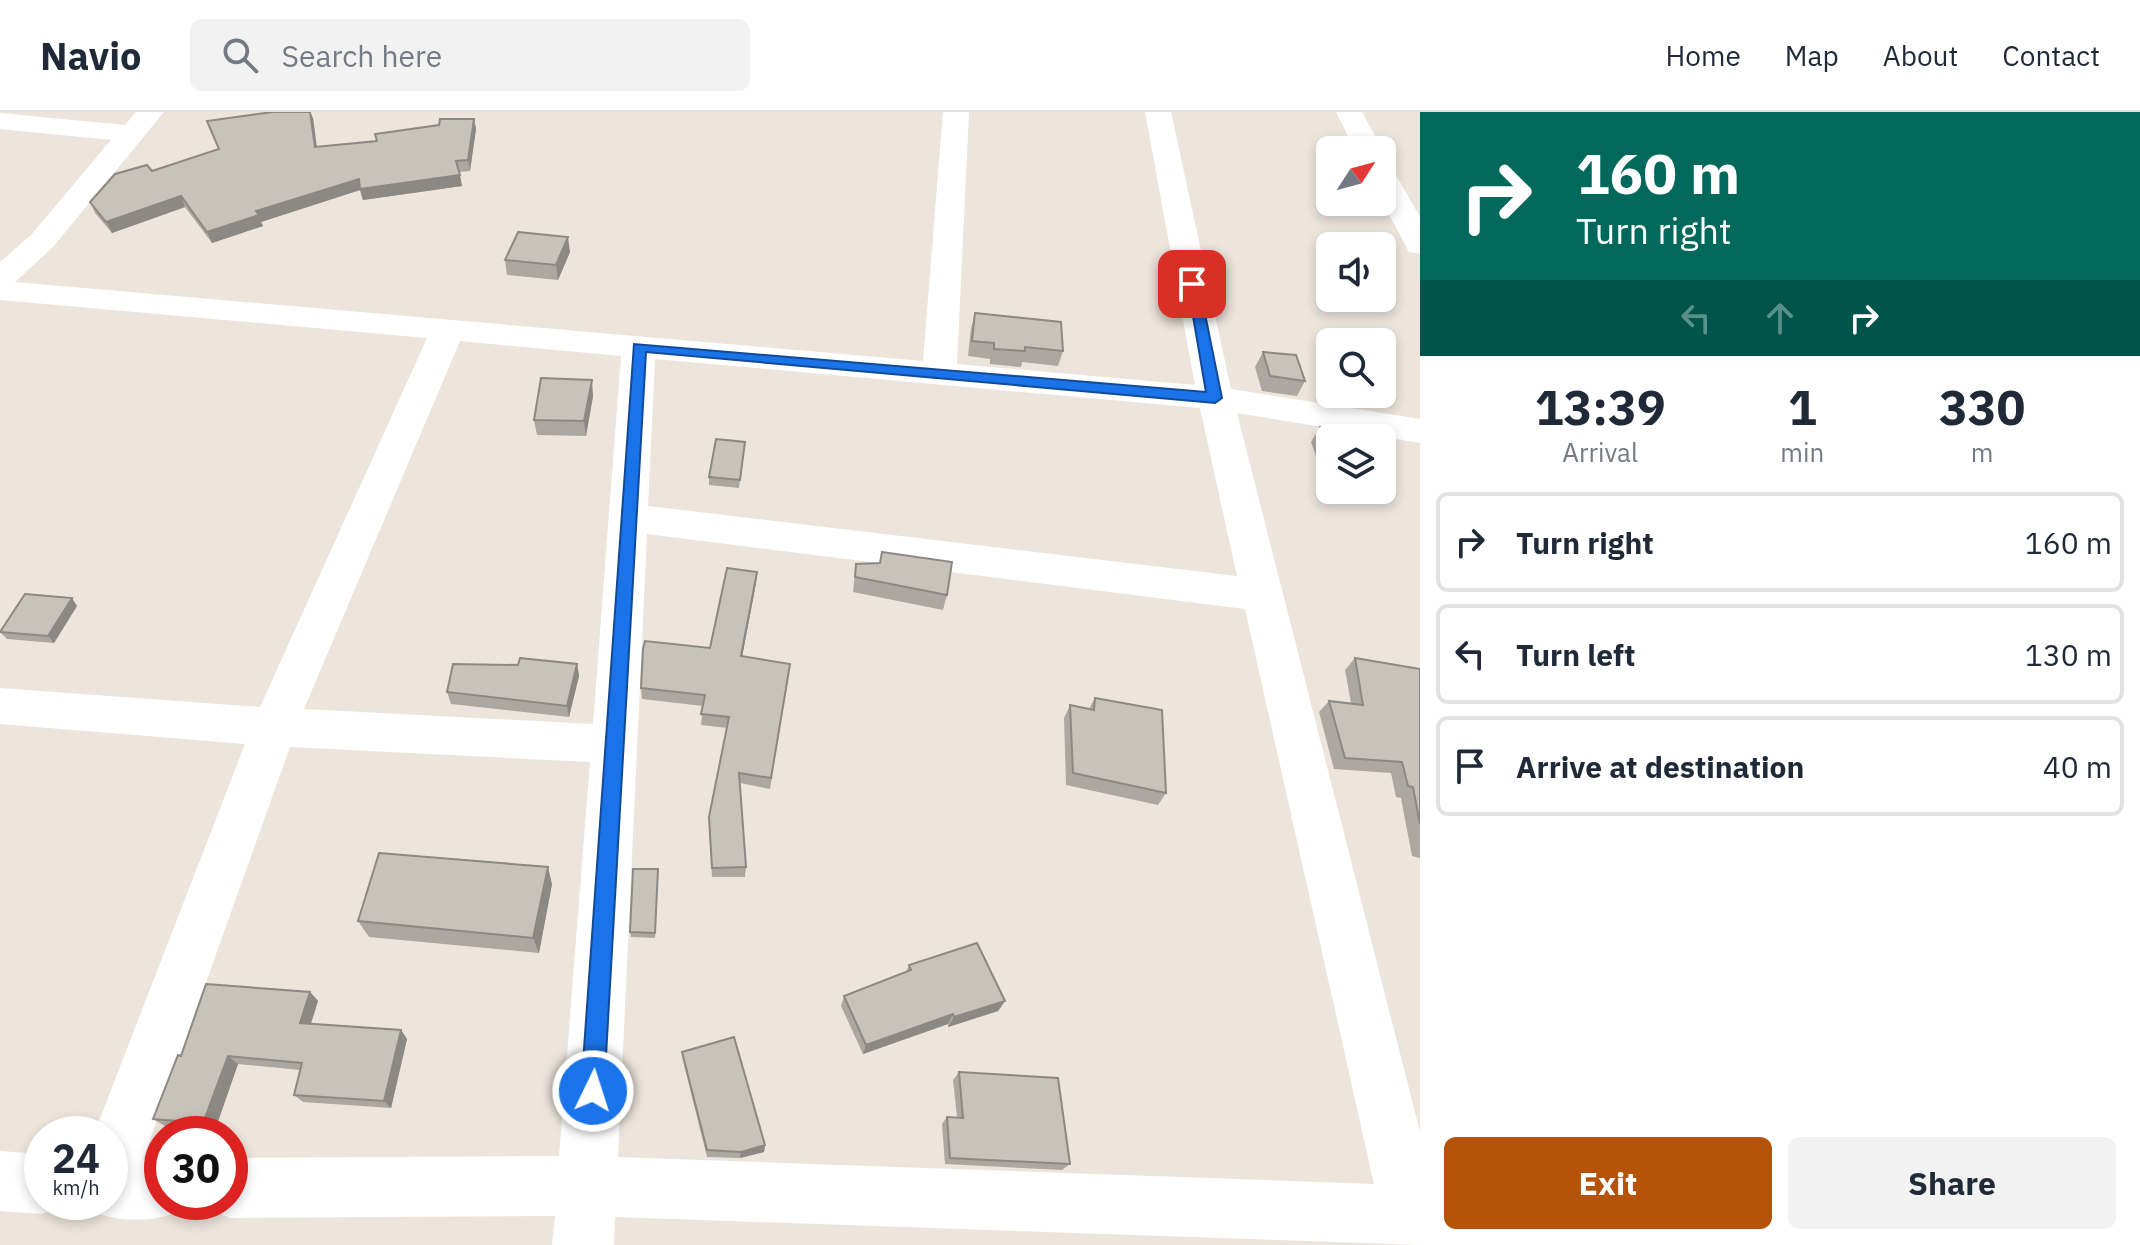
<!DOCTYPE html>
<style>
:root{--surface:#fff;--page:#f2f2f3;--text:#1f2937;--muted:#747a83;--line:#e0e1e3;--accent:#b45309}
body{margin:0;font-family:"IBM Plex Sans",sans-serif;background:var(--page);color:var(--text);height:100vh;display:flex;flex-direction:column;font-size:30px;white-space:nowrap}
*{box-sizing:border-box;margin:0}
p{font-size:26px;color:var(--muted)}
.icon{flex:none;width:44px;height:44px;fill:none;stroke:currentColor;stroke-width:2;stroke-linecap:round;stroke-linejoin:round}
.map{position:relative;flex:1;overflow:hidden}
.drawer{display:flex;flex-direction:column;background:var(--surface);width:720px}
.drawer>*{flex:none}
.banner{background:#00695c;color:#fff;overflow:hidden}
.needle{width:52px;rotate:54deg}
.fabs{position:absolute;left:1316px;top:24px;display:grid;gap:16px}
.fabs a{display:grid;place-items:center;width:80px;height:80px;border-radius:12px;background:var(--surface);box-shadow:0 4px 12px #0003;font-size:40px}
.speed{position:absolute;left:24px;top:1004px;display:flex;gap:16px;font-size:40px;font-weight:700;text-align:center}
.speed>*{display:grid;place-content:center;width:104px;height:104px;border-radius:50%;background:var(--surface);box-shadow:0 4px 12px #0003;line-height:1}
.speed small{font-size:20px;font-weight:400}
.speed .limit{border:12px solid #d22;background:#fff;color:#111}
.pin{position:absolute;display:grid;place-items:center;width:68px;height:68px;color:#fff;margin:-34px;border-radius:16px;box-shadow:0 4px 12px #0006}
.me{position:absolute;width:88px;margin:-44px;rotate:4deg;stroke-linejoin:round;filter:drop-shadow(0 0 6px #0008)}
.turn{display:flex;align-items:center;gap:28px;height:168px;padding:0 24px;font-size:36px}
.turn .icon{width:104px;height:104px;stroke-width:2.5}
.turn b{display:block;font-size:56px;line-height:68px}
.lanes{display:flex;align-items:center;height:76px;padding:0 24px;background:#0003;justify-content:center;gap:40px;direction:ltr}
.lanes .off{opacity:.35}
.eta{display:flex;justify-content:space-evenly;align-items:center;height:136px;text-align:center}
.eta b{font-size:48px;font-weight:700;line-height:56px}
.button{display:flex;gap:16px;margin-top:auto;padding:16px 24px}
.button a{flex:1;height:92px;border-radius:12px;background:var(--accent);color:#fff;font-size:32px;font-weight:700;line-height:92px;text-align:center}
.button a+a{background:var(--page);color:var(--text)}
ul{padding:0;list-style:none}
li{display:flex;align-items:center;gap:24px;height:100px;margin:0 16px 12px;padding:0 8px;border:4px solid var(--line);border-radius:12px}
li div{flex:1}
li b{display:block;font-size:30px}
li em{font-style:normal}
header{display:flex;align-items:center;gap:48px;box-sizing:border-box;height:112px;padding:0 40px;background:var(--surface);border-bottom:2px solid var(--line)}
header strong{font-size:38px}
nav{display:flex;gap:44px;margin-inline-start:auto;font-size:28px}
.search{width:560px;height:72px;background:var(--page);display:flex;align-items:center;gap:20px;box-sizing:border-box;padding:0 28px;border-radius:12px;color:var(--muted);font-size:30px}
main{display:flex;flex:1;min-height:0}
.map>svg:first-child{display:block}
.lines{fill:none;stroke-linecap:round;stroke-linejoin:round}
.minor{fill:#fff;fill-rule:evenodd}
.wall{fill:#aca7a1}
.shaded-wall{fill:#8c8883}
.building{fill:#c8c2bb;stroke:#8c8883;stroke-width:2}
.route{fill:#1a73e8;stroke:#114b97;stroke-width:2}
</style>
<header>
<strong>Navio</strong>
<div class="search"><svg class="icon" aria-label="search" viewBox="0 0 24 24"><circle cx="10" cy="10" r="6"/><path d="M15 15l6 6"/></svg>Search here</div>
<nav><a>Home</a><a>Map</a><a>About</a><a>Contact</a></nav>
</header>
<main>
<div class="map">
<svg width="1420" height="1133" viewBox="0 0 1420 1133">
<rect width="100%" height="100%" fill="#ede5dc"/>
<g class="lines">
<!-- minor -->
<path class="minor" d="M136 0H164L53 135 15 170 923 249 943 0H969L957 252 1195 273 1145 0H1171L1231 277 1420 307V331L1237 301 1420 1020V1133L615 1105 614 1133H552L555 1104 230 1106 209 1097 206 1090H230V1046L559 1044 590 650 290 635 143 1047H162V1090H186L183 1098C153 1111 119 1111 89 1098L86 1090H110V1022H94L245 632 0 612V576L260 595 427 226 0 188V150L31 123 111 28 0 17V1L125 13ZM460 229 621 244 593 612 304 597ZM655 247 1200 296 1237 464 648 394ZM647 422 1245 497 1374 1072 618 1045Z
M1336 0H1362L1383 38 1382 39 1355 38Z
M1382 53 1392 56 1420 105V142L1409 140 1382 89Z
M0 1039 42 1042V1090H64L63 1093 42 1102 0 1099Z"/>
</g>
<!-- wall -->
<path class="wall" d="M313 6 317 35 377 29 474 7 476 17 470 59 459 60 462 74 363 88 360 78 261 110 263 114 212 131 185 95 112 121 95 101 90 90 152 59Z
M570 140 558 168 507 163 505 148Z
M1330 147V178L1324 158Z
M1382 161 1389 180 1380 196 1334 191 1332 186H1382Z
M975 201 1063 239 1058 254 1022 250 1021 255 990 252V247L968 244 971 216Z
M1263 240 1305 269 1297 284 1262 279 1255 255Z
M593 284 586 324 537 323 534 308Z
M1320 315 1330 326V369H1325L1311 330Z
M745 330 739 376 709 373V365Z
M856 452 947 483 943 498 853 480Z
M757 460 756 471 742 544 790 552 789 563 770 677 740 671 746 755 745 765H712L709 715 727 616 701 613 703 594 642 587 641 576 710 536Z
M77 494 54 531 7 527 0 520Z
M1355 546 1420 557V746L1412 744 1401 686 1396 685 1391 661 1334 657 1319 600 1329 589 1351 591 1345 558Z
M577 552 579 564 569 605 451 592 447 580 518 553Z
M1095 586 1166 681 1158 693 1066 673 1064 606 1070 593 1089 597Z
M658 757 655 826 631 825 630 820Z
M552 772 539 841 369 825 358 809Z
M909 853 1005 889 998 899 948 915V912L863 942 841 894 844 884 906 860Z
M310 880 318 889 311 912 401 918 407 927 391 996 303 990 294 983 300 958 238 952 215 1018 165 1014 153 1007 181 944Z
M682 940 765 1033 764 1040 740 1046 707 1045 683 949Z
M959 960 1070 1052 1062 1058 945 1052 942 1012 947 1005H957L953 968Z"/>
<!-- shaded-wall -->
<path class="shaded-wall" d="M310 0 313 6 318 46 315 35Z
M474 7 476 17 470 59 468 48Z
M460 63 462 74 363 88 360 78 261 110 263 114 212 131 207 120 256 99 359 67Z
M181 84 185 95 112 121 106 110Z
M568 125 570 140 558 168 556 153Z
M592 268 593 284 586 324 584 309Z
M757 460 756 471 740 556 741 544Z
M72 486 77 494 54 531 48 524Z
M577 552 579 564 569 605 567 594Z
M548 755 552 772 539 841 533 826Z
M310 880 318 889 308 920 300 911Z
M1005 889 998 899 948 915 954 905Z
M953 902 948 912 863 942 866 933Z
M401 918 407 927 391 996 384 989Z
M228 944 238 952 215 1018 203 1011Z
M765 1033 764 1040 740 1046 741 1040Z"/>
<!-- building -->
<path class="building" d="M273 0H310L315 35 377 29 375 22 439 13 440 7H474L468 48 456 49 460 63 360 77 359 67 256 99 259 103 207 120 181 84 106 110 90 90 115 62 147 53 152 59 219 37 207 9Z
M518 120 568 125 556 153 505 148Z
M1382 161 1389 180H1382Z
M975 201 1061 210 1063 239 1025 235V239L994 237V231L972 229Z
M1263 240 1296 243 1305 269 1270 264Z
M541 266 592 268 584 309 534 308Z
M1320 315 1363 318 1366 326H1330V343Z
M716 327 745 330 740 368 709 365Z
M882 440 952 450 947 483 855 465 856 452 880 451Z
M727 456 757 460 741 544 790 552 771 666 739 661 746 755 712 756 709 705 729 605 701 602 705 583 641 576 643 537 645 529 710 536Z
M25 482 72 486 48 524 0 520Z
M520 546 577 552 567 594 447 580 453 552 518 553Z
M1355 546 1420 557V712L1413 675 1408 674 1402 650 1345 646 1329 589 1363 593Z
M1095 586 1162 598 1166 681 1073 661 1070 593 1094 598Z
M379 741 548 755 533 826 358 809Z
M633 757H658L655 821 630 820Z
M977 831 1005 889 954 905 953 902 866 933 844 884 911 858 909 853Z
M206 872 310 880 300 911 401 918 384 989 294 983 302 951 228 944 203 1011 153 1007 178 943 181 944Z
M734 925 765 1033 741 1040 707 1038 682 940Z
M959 960 1058 966 1070 1052 950 1046 947 1005 963 1006Z"/>
<!-- route -->
<path class="route" d="M1187 169 1199 172 1222 286 1215 291 646 240 604 979 601 988 593 991 584 988 581 979 634 232 1206 280Z"/>
</svg>
<div class="fabs">
<a><svg class="needle" viewBox="-14 -14 28 28"><path d="M0-13l5 13h-10z" fill="#e53935"/><path d="M0 13l5-13h-10z" fill="#747a83"/></svg></a>
<a><svg class="icon" aria-label="sound" viewBox="0 0 24 24"><path d="M4 9h4l5-4v14l-5-4H4zM17 9q2 3 0 6"/></svg></a>
<a><svg class="icon" aria-label="search" viewBox="0 0 24 24"><circle cx="10" cy="10" r="6"/><path d="M15 15l6 6"/></svg></a>
<a><svg class="icon" aria-label="layers" viewBox="0 0 24 24"><path d="M12 4l9 5-9 5-9-5zM3 14l9 5 9-5"/></svg></a>
</div>
<div class="speed"><div>24<small>km/h</small></div><div class="limit">30</div></div>
<div class="pin" style="left:1192px;top:172px;background:#d93025"><svg class="icon" aria-label="arrive" viewBox="0 0 24 24"><path d="M6 21V4h12l-3 4 3 4H6"/></svg></div>
<svg class="me" style="left:593px;top:979px" viewBox="-20 -20 40 40"><circle r="17" fill="#1a73e8" stroke="#fff" stroke-width="3"/><path d="M0-11L8 9 0 5-8 9z" fill="#fff"/></svg>
</div>
<section class="drawer">
<div class="banner">
<div class="turn"><svg class="icon" aria-label="right" viewBox="0 0 24 24"><path d="M7 20v-9h11M14 6l5 5-5 5"/></svg><div><b>160 m</b>Turn right</div></div>
<div class="lanes"><svg class="icon off" aria-label="left" viewBox="0 0 24 24"><path d="M17 20v-9H6M10 6l-5 5 5 5"/></svg><svg class="icon off" aria-label="ahead" viewBox="0 0 24 24"><path d="M12 20V5M6 11l6-6 6 6"/></svg><svg class="icon" aria-label="right" viewBox="0 0 24 24"><path d="M7 20v-9h11M14 6l5 5-5 5"/></svg></div>
</div>
<div class="eta">
<div><b>13:39</b><p>Arrival</p></div>
<div><b>1</b><p>min</p></div>
<div><b>330</b><p>m</p></div>
</div>
<ul>
<li><svg class="icon" aria-label="right" viewBox="0 0 24 24"><path d="M7 20v-9h11M14 6l5 5-5 5"/></svg><div><b>Turn right</b></div><em>160 m</em></li>
<li><svg class="icon" aria-label="left" viewBox="0 0 24 24"><path d="M17 20v-9H6M10 6l-5 5 5 5"/></svg><div><b>Turn left</b></div><em>130 m</em></li>
<li><svg class="icon" aria-label="arrive" viewBox="0 0 24 24"><path d="M6 21V4h12l-3 4 3 4H6"/></svg><div><b>Arrive at destination</b></div><em>40 m</em></li>
</ul>
<div class="button"><a>Exit</a><a>Share</a></div>
</section>
</main>
